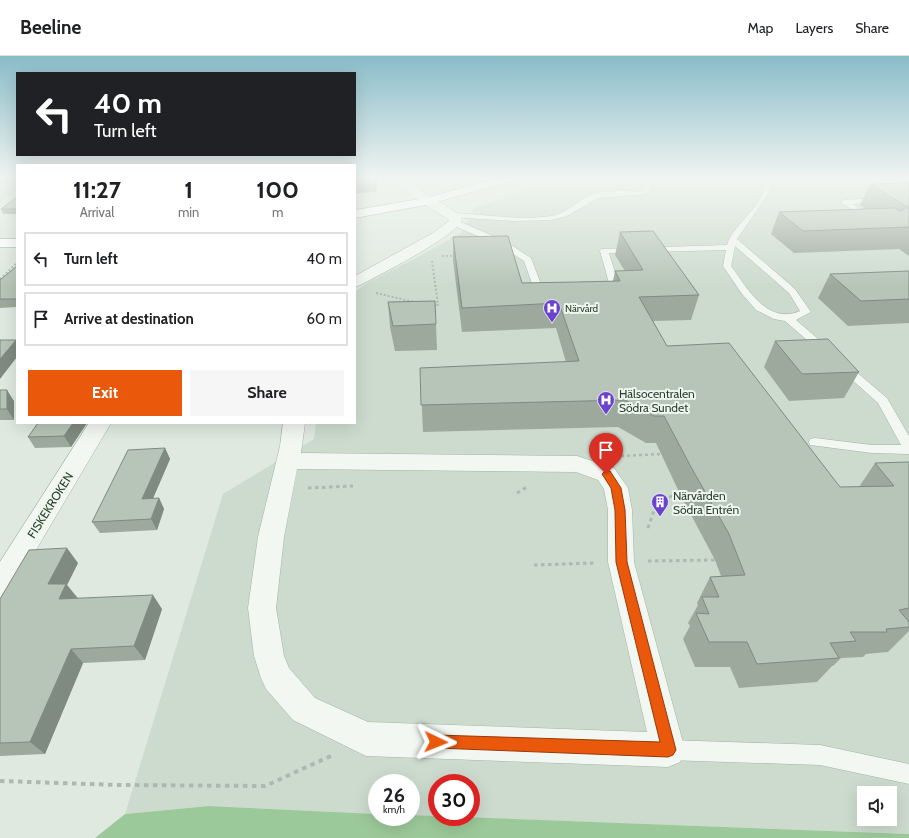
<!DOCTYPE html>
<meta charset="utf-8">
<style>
:root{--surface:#fff;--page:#f6f6f6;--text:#202124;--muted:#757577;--line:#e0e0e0;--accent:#ea580c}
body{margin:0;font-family:Cabin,sans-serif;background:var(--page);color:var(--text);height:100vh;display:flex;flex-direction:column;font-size:15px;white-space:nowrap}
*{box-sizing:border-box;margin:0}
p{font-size:13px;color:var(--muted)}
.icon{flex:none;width:22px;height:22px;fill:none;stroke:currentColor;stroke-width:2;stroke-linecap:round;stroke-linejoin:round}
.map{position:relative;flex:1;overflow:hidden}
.panel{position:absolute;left:16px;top:108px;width:340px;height:260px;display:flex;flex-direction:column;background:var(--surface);border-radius:0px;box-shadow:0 4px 16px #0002}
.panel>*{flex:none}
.hud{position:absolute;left:16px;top:16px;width:340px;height:84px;border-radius:0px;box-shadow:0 4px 16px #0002;background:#202124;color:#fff;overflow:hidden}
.tools{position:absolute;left:857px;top:730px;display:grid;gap:8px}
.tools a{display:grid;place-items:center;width:40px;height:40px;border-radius:0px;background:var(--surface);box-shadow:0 4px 16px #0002;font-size:20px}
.speed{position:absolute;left:368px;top:718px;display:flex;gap:8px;font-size:20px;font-weight:700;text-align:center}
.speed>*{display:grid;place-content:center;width:52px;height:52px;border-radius:50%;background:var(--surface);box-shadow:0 4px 16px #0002;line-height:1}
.speed small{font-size:10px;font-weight:400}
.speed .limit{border:6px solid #d22;background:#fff;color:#111}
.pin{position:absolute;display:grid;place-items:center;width:34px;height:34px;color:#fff;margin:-41px -17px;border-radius:50% 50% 50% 0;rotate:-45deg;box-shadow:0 0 4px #0007}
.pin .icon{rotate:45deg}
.me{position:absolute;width:44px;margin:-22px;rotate:92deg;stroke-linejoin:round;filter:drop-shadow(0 0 3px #0008)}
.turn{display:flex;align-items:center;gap:14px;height:84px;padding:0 12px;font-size:18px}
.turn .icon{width:52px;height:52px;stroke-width:2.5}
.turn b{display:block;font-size:28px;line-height:34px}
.eta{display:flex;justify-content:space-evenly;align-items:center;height:68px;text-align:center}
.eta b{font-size:24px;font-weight:700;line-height:28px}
.cta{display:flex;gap:8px;margin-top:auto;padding:8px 12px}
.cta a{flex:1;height:46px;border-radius:0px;background:var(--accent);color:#fff;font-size:16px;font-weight:700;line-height:46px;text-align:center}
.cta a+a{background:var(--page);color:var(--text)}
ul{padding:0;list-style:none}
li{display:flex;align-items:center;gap:12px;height:54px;margin:0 8px 6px;padding:0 4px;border:2px solid var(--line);border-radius:0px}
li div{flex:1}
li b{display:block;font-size:15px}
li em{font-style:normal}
header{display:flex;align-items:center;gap:24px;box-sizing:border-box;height:56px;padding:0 20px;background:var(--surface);border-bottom:1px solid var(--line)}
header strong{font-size:19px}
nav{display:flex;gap:22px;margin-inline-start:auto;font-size:14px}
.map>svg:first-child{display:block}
.built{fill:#cddbce;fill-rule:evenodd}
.water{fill:#9cc99a}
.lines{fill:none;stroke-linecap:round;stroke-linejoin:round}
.lane-casing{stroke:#a4b3a6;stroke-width:1}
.street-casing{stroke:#a4b3a6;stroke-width:1}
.highway-casing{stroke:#869f87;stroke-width:1}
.path-far4{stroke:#adb9ae;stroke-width:1.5;stroke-dasharray:1.5 1.5;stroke-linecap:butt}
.path-far3{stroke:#adb9ae;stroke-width:2;stroke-dasharray:2 2;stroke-linecap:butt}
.path-far2{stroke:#adb9ae;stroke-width:2.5;stroke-dasharray:3 3;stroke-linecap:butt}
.path-far1{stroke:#adb9ae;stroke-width:3;stroke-dasharray:3.5 3.5;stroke-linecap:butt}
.path{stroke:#adb9ae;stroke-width:4;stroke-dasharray:4.5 4.5;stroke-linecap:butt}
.lane{fill:#f2f7f2;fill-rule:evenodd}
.street{fill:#f2f7f2;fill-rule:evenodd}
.highway{fill:#fff;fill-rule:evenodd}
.wall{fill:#9da99d}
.shaded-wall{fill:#7f8a80}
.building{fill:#b6c5b7;stroke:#7f8a80}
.route{fill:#ea580c;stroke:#983908}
.labels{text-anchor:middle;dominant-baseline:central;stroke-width:4;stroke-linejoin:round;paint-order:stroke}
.far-poi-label{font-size:10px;fill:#28402a;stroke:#eff6ef;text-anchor:start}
.poi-label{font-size:12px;fill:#28402a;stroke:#eff6ef;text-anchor:start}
.street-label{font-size:12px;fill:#28402a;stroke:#eff6ef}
</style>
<header>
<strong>Beeline</strong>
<nav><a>Map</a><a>Layers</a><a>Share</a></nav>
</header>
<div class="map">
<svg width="909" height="782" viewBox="0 0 909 782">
<rect width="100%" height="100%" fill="#dfe9e0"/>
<!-- built -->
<path class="built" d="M0 122H17V134L0 147Z
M565 122H846L909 133V778L455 761H471V727H437V760L411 759V727H377V758L209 750 125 758 223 438 314 383 316 367H355V236L368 226 416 202 461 177 474 152ZM864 737H890V763H864Z"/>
<!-- water -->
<path class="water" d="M209 750 377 758V761H411V759L909 778V782H95L125 758Z"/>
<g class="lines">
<defs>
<path id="lane" d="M355 122H405L408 124 405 126 355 125Z
M644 122H650L652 132 646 138 598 142 567 160 552 164 514 165 451 161 447 159 451 157C484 158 520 165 552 160 567 157 577 145 590 139 606 133 625 136 642 135L645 132Z
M764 122H770L772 128 770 135 737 183 795 233 811 256 796 264 831 294 832 296 831 298H823L785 265 774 263 756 254 742 238 723 210 726 194 609 197 619 230C614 234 602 234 597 230L602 227H609L600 195 601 193 727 189C734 166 769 148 764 122ZM735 190 789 237 800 255C767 269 748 233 731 210Z
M863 122H877L909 128V132Z
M909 140V144L852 148 874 161 875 163 871 165 840 146 844 144Z
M452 165H458L505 185 531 202 541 228H550L555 231 550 234 534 233 524 205 499 189 452 169Z
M843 307 847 308 887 342 909 380V398L872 397 810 389 809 386 810 383 815 382 872 389H901L878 347 839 312 837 310 839 308Z
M668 684 820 689 909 708V728L820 709 668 704 661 701 658 694 661 687Z"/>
<path id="street" d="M398 122H410C424 144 451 147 462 163 459 179 379 219 360 229L355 231V220L433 177 449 165 448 163C429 151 410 142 398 122Z
M89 367H111L10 538 0 542V506Z
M283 367H305L301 397 577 400 614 412 628 432 632 454 634 506 685 694 680 706 668 711 366 700 293 664 266 633 261 622 254 600 248 552 258 481 280 390ZM297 413 576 416 598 424 604 433 608 454V506L647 676 368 666 315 642 289 612 284 600 276 552 284 481Z"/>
<path id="highway" d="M498 122H517L515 124 426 149 355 162V154L425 142Z
M0 183H17V191H0Z"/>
</defs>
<!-- lane casing -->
<use href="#lane" class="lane-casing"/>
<!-- street casing -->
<use href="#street" class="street-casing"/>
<!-- highway casing -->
<use href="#highway" class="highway-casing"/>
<!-- path-far4 -->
<path class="path-far4" d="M529 130 556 122"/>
<!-- path-far3 -->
<path class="path-far3" d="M442 200H455
M432 205 438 249 433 248
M0 223 17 207
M376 237 414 246"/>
<!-- path-far2 -->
<path class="path-far2" d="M621 400 661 398"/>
<!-- path-far1 -->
<path class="path-far1" d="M308 432 353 430
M517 437 527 431
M648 472 658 443 680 439
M648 505 715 504
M534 509 594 507"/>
<!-- path -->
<path class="path" d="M0 725 118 729 265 730 333 699"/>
<!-- lane -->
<use href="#lane" class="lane"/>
<!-- street -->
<use href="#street" class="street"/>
<!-- highway -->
<use href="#highway" class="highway"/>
</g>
<!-- wall -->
<path class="wall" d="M355 122H377V127L376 136 355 137Z
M909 127V200L899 193 794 197 771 178 779 156 866 153 860 149 870 128Z
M17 141V158H3L1 153Z
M620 176 699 239 691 264 653 265 667 290 840 431H859L875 407 909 406V575L888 596 866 598 863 601 841 602 833 610H832L817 626 739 632 730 611H695L683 583 690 570 688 567 698 549 697 547 710 521 721 520 715 504 680 438 656 387H646L618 371 423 376 420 312 566 306 556 272 462 276 453 204V181L522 227 576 226 613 225 615 215H625L615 199Z
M17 210V251L0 252V224Z
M909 215V267L848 270 818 242 830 218Z
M388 246 436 268 437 294 395 295 390 271Z
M775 285 859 316 844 342 789 345 764 311Z
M0 334 14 345V364H0Z
M38 367H87L71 391 35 392 28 381Z
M165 392 170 403 153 442H159L164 453 157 474 100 477 92 466Z
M78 507 67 529 78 542 162 553 145 604 83 607 45 698 0 700V543Z"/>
<!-- shaded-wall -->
<path class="shaded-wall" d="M375 122H377V127L376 136Z
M16 284 17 285V301L0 323V303Z
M7 334 14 345V364L7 353Z
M73 367H87L71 391 64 380Z
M165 392 170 403 148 454 142 443Z
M159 442 164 453 157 474 151 463Z
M67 492 78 507 67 529 78 543 71 558 48 528Z
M153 539 162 553 145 604 134 590Z
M71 593 83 607 45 698 30 686Z"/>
<!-- building -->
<path class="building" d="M909 127V171L803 175 779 156 894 152 902 155 904 152H909L870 128Z
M17 141V153H1Z
M653 175 699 239 639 241 667 290 729 287 840 431 894 430 875 407 909 406V552L899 554 909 566V571L886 573 887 576H850L856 585 830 587 839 602 757 608 747 586H709L696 557 709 558 702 541H719L710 521 745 519 729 478 691 411 664 360H654L625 344 421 349 420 312 579 305 559 247 462 252 453 181 508 180 522 227 576 226 620 225 615 215 643 214 620 176Z
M17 210V243H0V224Z
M909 215V243L861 245 830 218Z
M435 245 436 268 393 270 388 246Z
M828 283 859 316 802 318 775 285Z
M0 284H16L0 303Z
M0 334H7V353H0Z
M38 367H73L64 380 28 381Z
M165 392 142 443 159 442 151 463 92 466 128 394Z
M67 492 48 528H66L59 543 153 539 134 590 71 593 30 686 0 687V543L29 494Z"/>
<!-- sky -->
<linearGradient id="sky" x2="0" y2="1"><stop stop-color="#89bcc9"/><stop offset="0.53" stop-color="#f1f5f1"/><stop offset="1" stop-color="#f1f5f1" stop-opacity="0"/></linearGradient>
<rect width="909" height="231" fill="url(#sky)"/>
<!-- route -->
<path class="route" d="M606 414 610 415 621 432 625 454 627 506 676 694 673 699 668 701 436 692 431 690 429 686 431 681 436 679 660 686 616 506 615 454 611 432 602 418Z"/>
<!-- icons -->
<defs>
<symbol id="hospital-pin" viewBox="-11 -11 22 30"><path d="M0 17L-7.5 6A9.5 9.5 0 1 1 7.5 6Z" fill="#6a42cf" stroke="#eff6ef"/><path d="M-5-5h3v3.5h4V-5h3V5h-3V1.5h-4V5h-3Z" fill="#fff"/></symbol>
<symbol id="building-pin" viewBox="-11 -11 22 30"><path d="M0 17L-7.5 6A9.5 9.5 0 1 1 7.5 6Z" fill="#6a42cf" stroke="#eff6ef"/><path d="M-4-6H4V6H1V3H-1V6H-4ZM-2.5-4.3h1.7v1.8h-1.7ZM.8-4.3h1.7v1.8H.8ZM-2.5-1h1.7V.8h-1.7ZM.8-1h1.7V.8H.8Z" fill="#fff"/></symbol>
</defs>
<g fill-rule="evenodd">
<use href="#hospital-pin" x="542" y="242" width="20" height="27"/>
<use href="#hospital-pin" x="596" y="334" width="20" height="27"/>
<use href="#building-pin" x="650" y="436" width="20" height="27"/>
</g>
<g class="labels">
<!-- far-poi labels -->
<g class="far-poi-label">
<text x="565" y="252">Närvård</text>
</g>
<!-- poi labels -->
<g class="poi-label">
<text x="619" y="337">Hälsocentralen<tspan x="619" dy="14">Södra Sundet</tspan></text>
<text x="673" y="439">Närvården<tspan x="673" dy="14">Södra Entrén</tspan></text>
</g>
<!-- street labels -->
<g class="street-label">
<text transform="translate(50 449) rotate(-58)">FISKEKROKEN</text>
</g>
</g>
</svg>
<div class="tools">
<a><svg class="icon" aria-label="sound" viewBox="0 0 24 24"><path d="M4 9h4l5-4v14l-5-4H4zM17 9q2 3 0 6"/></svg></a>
</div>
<div class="speed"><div>26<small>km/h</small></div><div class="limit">30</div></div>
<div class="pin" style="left:606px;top:418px;background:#d93025"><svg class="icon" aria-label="arrive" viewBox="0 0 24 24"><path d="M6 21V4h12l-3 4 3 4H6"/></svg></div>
<svg class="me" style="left:436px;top:686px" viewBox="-20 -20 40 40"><path d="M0-17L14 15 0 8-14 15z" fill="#ea580c" stroke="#fff" stroke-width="4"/></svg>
<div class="hud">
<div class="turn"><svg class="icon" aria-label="left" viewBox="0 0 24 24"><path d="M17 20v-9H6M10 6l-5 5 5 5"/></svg><div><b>40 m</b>Turn left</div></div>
</div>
<section class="panel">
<div class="eta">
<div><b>11:27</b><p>Arrival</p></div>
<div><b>1</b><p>min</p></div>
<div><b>100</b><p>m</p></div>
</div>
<ul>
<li><svg class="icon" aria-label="left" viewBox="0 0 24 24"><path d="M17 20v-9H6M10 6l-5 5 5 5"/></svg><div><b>Turn left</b></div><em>40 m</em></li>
<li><svg class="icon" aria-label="arrive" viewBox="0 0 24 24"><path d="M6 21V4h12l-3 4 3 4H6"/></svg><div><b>Arrive at destination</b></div><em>60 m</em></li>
</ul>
<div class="cta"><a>Exit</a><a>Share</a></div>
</section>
</div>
